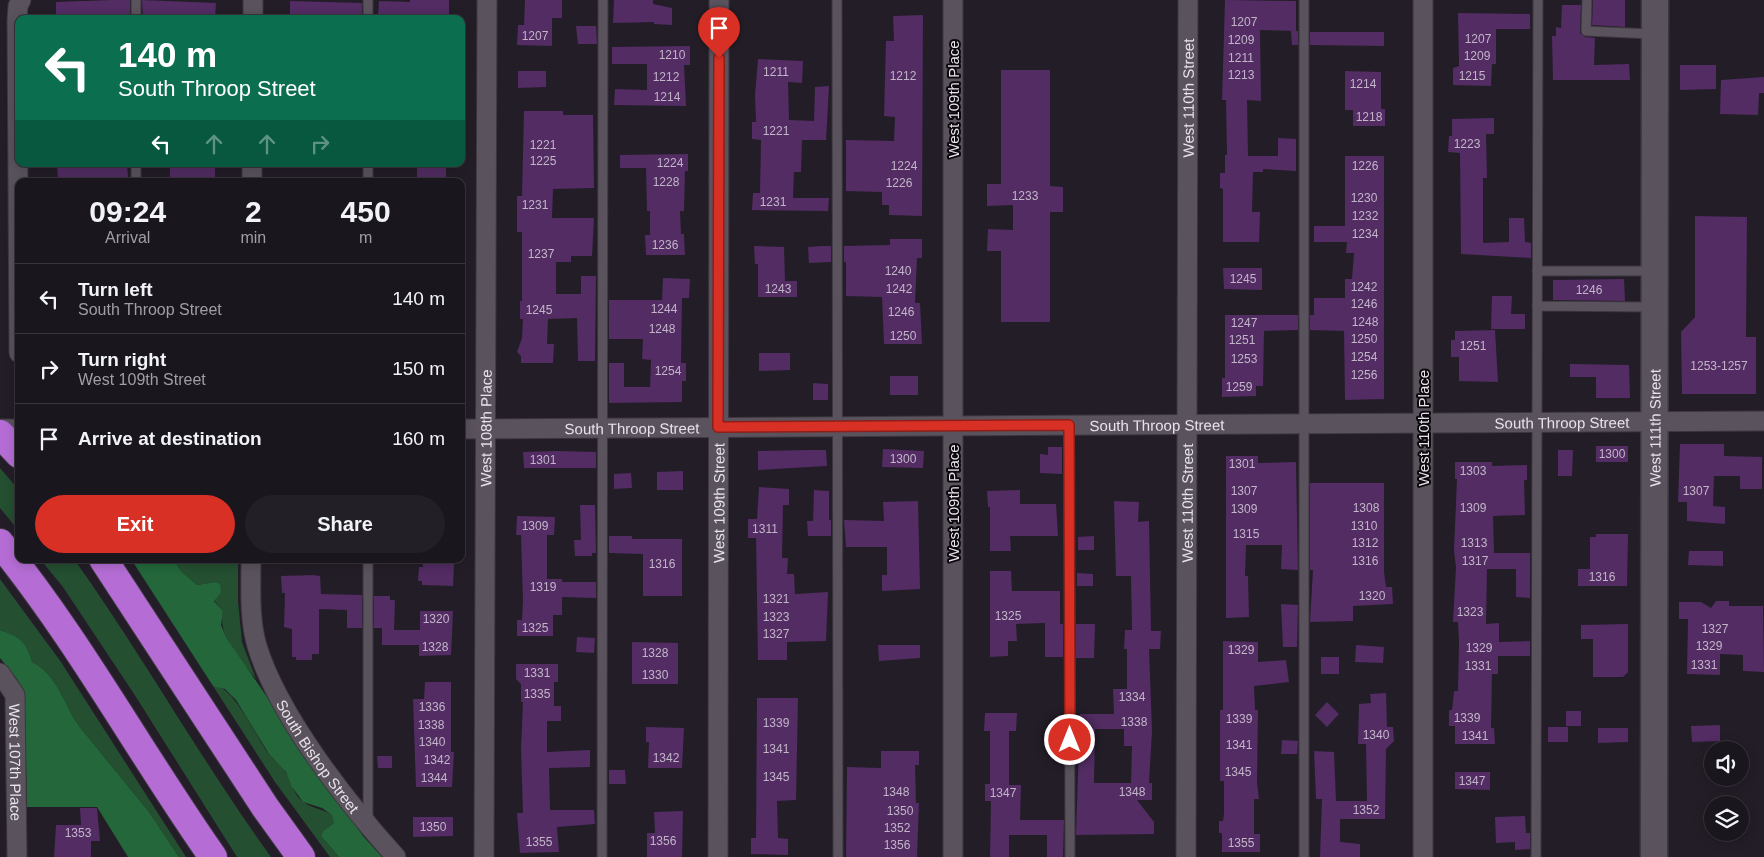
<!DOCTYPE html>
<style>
:root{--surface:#1a161d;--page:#231f26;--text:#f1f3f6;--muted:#9f9fa4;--line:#38353b;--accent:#d93025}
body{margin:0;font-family:Arial,sans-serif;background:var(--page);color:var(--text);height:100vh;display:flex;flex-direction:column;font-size:19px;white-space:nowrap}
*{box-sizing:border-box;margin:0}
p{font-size:16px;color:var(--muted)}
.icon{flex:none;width:28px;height:28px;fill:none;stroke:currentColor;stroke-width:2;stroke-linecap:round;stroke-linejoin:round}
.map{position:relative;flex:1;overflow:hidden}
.details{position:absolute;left:15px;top:178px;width:450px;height:385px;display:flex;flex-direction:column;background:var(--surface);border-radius:10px;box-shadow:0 2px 12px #0003,0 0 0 1px var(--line)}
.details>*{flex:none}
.banner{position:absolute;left:15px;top:15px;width:450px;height:152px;border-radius:10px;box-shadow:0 2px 12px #0003,0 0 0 1px var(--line);background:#0b6e4f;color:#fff;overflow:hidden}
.tools{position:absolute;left:1704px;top:741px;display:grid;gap:10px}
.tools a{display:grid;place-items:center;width:45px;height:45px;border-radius:50%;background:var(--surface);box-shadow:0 2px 12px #0003,0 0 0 1px var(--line);font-size:25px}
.pin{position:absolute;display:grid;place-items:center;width:42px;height:42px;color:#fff;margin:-51px -21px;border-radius:50% 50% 50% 0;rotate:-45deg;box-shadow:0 0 5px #0007}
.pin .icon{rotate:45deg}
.me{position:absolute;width:55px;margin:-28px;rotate:0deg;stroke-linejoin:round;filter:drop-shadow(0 0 4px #0008)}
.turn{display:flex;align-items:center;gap:18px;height:105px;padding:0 20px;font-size:22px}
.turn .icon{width:65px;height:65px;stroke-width:2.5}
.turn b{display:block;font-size:35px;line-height:42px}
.lanes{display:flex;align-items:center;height:48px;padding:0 20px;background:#0003;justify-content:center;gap:25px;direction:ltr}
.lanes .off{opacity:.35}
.eta{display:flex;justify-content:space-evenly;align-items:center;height:85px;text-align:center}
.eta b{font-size:30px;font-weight:700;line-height:35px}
.button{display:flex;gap:10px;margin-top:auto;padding:10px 20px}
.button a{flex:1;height:58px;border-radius:30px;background:var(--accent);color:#fff;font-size:20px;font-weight:700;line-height:58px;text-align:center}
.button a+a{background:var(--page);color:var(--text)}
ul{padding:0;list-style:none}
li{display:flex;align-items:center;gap:15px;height:70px;padding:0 20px;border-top:1px solid var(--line)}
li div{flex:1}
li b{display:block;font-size:19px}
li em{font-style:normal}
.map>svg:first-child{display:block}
.green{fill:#244f31}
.forest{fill:#23673b}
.building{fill:#522c63;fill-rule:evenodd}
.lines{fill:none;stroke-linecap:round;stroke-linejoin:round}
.service-casing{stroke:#3d373f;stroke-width:11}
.minor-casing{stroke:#3d373f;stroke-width:21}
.secondary-casing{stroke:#3d373f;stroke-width:29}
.motorway-casing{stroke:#3d373f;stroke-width:30}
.service{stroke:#5a535e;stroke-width:9}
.minor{stroke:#5a535e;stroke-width:19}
.secondary{stroke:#5a535e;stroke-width:26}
.motorway{stroke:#b56dd5;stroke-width:28}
.route-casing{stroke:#8d1f18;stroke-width:12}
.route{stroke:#d93025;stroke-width:9}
.labels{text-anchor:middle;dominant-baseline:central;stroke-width:4;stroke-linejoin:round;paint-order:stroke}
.number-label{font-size:12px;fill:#c2b5c8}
.street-label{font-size:15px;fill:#e8e3ea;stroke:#0b080d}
</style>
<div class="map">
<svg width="1764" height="857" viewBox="0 0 1764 857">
<rect width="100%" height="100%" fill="#231d27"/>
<!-- green -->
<path class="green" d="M0 468 19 490V531L0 508Z
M40 559H74C143 656 201 760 271 857H237L136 697 63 587Z
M173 559H238V601L242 642 256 679C241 661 217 636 223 611L214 600 221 593 215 582 197 585 182 572Z
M0 579 61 662 186 857H179L149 812 79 726C63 703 58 675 32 662 28 650 12 635 0 630Z
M217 685C238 695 254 733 268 753 274 760 282 765 286 773 292 782 293 793 301 800 310 808 323 809 333 815L334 823 323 831 321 836 339 857H330L275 782 213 686Z"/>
<!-- forest -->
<path class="forest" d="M131 559H173L182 572 197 585 215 582 220 584 221 593 214 601 223 611 221 625 227 639 363 836 382 857H339L321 836 323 831 334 823 332 815 322 808 303 802 292 787 286 772 269 754 236 700 225 689 213 686Z
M0 630C20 638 25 640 32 662 58 675 63 703 79 726L149 812 179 857H128L97 807H27L25 713 22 694 17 679 0 658Z"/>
<!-- building -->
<path class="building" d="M111 0H130V17H56V2Z
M142 0 216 3 215 18 162 16V19L143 18Z
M410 0H449V19H412V16L378 15 379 1 410 2Z
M525 0H562V18H552V46L517 45 518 25H524Z
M614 0H653V4L672 8V25L654 24V22L613 23Z
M1225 0 1296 1V31L1260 30 1261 101 1247 100 1248 156H1278V138L1296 139V171L1263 169V172H1253L1252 212H1260L1259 242H1223V189L1220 188V173H1225V155H1227L1226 100H1222Z
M1593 0H1625V27L1592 25Z
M290 1 362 3V16H290Z
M1562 5H1581L1580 33 1585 37 1595 38 1594 65 1629 64 1630 80H1553L1552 36H1556V27L1561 28Z
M1458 13 1530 14V29H1496V64H1492L1491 86 1453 85V68L1459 66Z
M923 15 922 216 889 215V205H882V192L846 191V140L894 141 895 117 884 116 886 41H894L893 16Z
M576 26H596L597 44H578Z
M1291 31H1298V45H1292Z
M1310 32H1384V46L1310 45Z
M690 46V65H684L686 106 614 105 615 89 647 90V64H612V47Z
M758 59 803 61 802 83 788 82 789 120 814 121 815 87 829 86 826 140H802L801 172H794L793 198H829L828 211 752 210 753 193H760L761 140 752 139V122H756L755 95Z
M1680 65H1716V89L1680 90Z
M1001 70H1050V186L1063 187V212H1050V322H1001V251H987L988 229 1013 230V205L987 206V184H1001Z
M518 71H546V87L518 88Z
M1345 71 1381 72V109H1385V126H1353V110H1345Z
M1764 77V93H1759L1758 115 1720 114 1721 80Z
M524 111H563V115H593L594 188 553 189 552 218H594L592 256H571V262H556V294H581V276H596L595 361H578L577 318 548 319 547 344H554L553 363H521V356L517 352 522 338 523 319H520V301H522V232H517V196H522Z
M1494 118V134H1486L1487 178H1483V243L1509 242V218H1524L1525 242 1531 243V258L1461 254 1460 153 1448 152 1449 136H1452V119Z
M688 154V171H685L684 211H680L681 234H684L685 255H646L645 235H650V211H647L646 168H620V155Z
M1345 156H1384V399L1345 400 1344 331 1310 330V315H1314V298H1345V279H1352L1354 253H1346L1347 242H1314V226H1345Z
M57 164H127L128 176 126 181H58Z
M170 164H215V181H170Z
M417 164H446V178H417Z
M1695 216 1747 217 1746 337H1756V394H1682L1681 332 1695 317Z
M890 239H922V258H917L915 303H920L922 344H884L882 297 846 296V262H844V246L890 245Z
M754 246 784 247 785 281H797V297H758V264H755Z
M822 246H831V262L809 263 808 247Z
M1223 268H1262V290L1224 289Z
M663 278 690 279 689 298H682L681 363H686V381H682V402L609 403V363H624V387H650L651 360 642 359 643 339H609V300H662Z
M1624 279 1625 301 1553 300V280Z
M1492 296H1512L1511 314H1525V329H1491Z
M1225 315H1298V330L1264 331 1263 386H1256V396L1222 397V378H1225Z
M1495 330 1498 382 1459 381V357H1451V340H1455V331Z
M759 353H790V370L759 371Z
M1570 364 1629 365 1630 398H1596V377H1570Z
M890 376H918V395H890Z
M813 383 828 384V400H813Z
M1680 444H1724V456L1762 457V489H1740V476H1714L1713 506 1725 507V524L1687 521V502H1678Z
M1596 446H1628V462H1596Z
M1048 447H1062V474L1040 473V454L1048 455Z
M883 449 924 451 923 468 882 467Z
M808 450H826L827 466 758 470V451Z
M1558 450H1573L1572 476H1558Z
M557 451 596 452V468H524L523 452Z
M1226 456H1258V463L1296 462 1298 570 1281 569 1282 545H1246L1245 576H1248L1249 617 1226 618Z
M1455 462H1492V466L1527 465V480H1524L1525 515 1493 516 1494 553H1530V598L1516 597V569H1487L1486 624 1499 623V642L1530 641V656H1498V674H1492L1491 728H1494L1495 744H1455V726H1449V710H1452L1454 691H1458L1459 642 1458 622H1453L1456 567 1454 551 1457 479H1455Z
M683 471V490H657V472Z
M631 473 632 488 614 489V474Z
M1310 483H1384V572L1386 587H1392L1393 604 1353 606V621L1310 622 1313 570H1310Z
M759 487 789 489V505H783L782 558H788L787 574H794L795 594 828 592 826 641 787 642V660H758L756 538H748V519H757Z
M814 490 829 491V520H831V536H808L807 521H813Z
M1020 490V504H1056L1058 536H1010L1011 551H990V507H988L987 491Z
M918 501 920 589 882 591V575H887V547H846L844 520 884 521 883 502Z
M1114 501 1139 502 1138 522 1149 521 1151 631H1161L1160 649H1149L1152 731 1149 783H1152V800H1137L1154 822V834L1076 835 1080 714H1114L1113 689H1127V649H1124L1125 630H1132L1131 576H1116ZM1095 729H1124V746H1132L1131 783H1094Z
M580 505H595L596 553H592V556H575L574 540H581Z
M517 516 555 517 554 535H547V579H562V582H596V598L562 597V615H553V636H517V620H522L523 601 521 535H516Z
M1596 534H1628L1627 586H1578V569H1590V537H1596Z
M609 536H632V539H682V596H643V554L609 553Z
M1094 536V550H1078V537Z
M1689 551H1723V566L1688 565Z
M423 563 454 564 453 586 422 585V581H418L419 567H423Z
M990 571H1011L1012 591H1060V624H1063V657H1045V623L1016 624 1017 641H1008V656L990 657Z
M1077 573 1093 574V586H1077Z
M313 575 320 576 321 594 362 595V628H347V610L319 609V654H312V660H296V657H292V629L284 627 285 593H282L281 576Z
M374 596H390V600H395L394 630H420V611H453L451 655 419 656V645H382V628H374Z
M1716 601H1729V606H1763L1764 672 1743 671V655L1720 654V675L1687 674 1688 619H1679V602H1701L1711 608Z
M1281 604 1298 605 1297 647H1283Z
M1076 624H1095L1094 658H1076Z
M1628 624V672L1623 677H1593V639H1581V625Z
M577 637 595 638 594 653 576 652Z
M1223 641 1258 642V662L1286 660 1289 682 1254 686 1255 710H1258L1257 783 1259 799H1254V834H1260V852H1222V833H1219V821H1223L1224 813V781H1220V710H1223Z
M632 642 678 643V684H632Z
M878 645H920V658L879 661Z
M1356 645 1384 647 1383 663 1355 662Z
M1321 657H1339V674H1321Z
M516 664H558V682H554V706H561V721H547V752L590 750V767L549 768 550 810H594L595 824 557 827 559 852 520 853 517 813H523L521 750 523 702H521V684L516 679Z
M425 682H451V752H454L452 787H416L413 699H424Z
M1386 693 1387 727H1393L1394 741 1386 749 1385 819H1340V842L1360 844V857H1320L1322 799H1316L1314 751 1334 752 1336 801H1367L1366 744H1358L1359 704 1371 703 1370 694Z
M757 698H798L796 800 777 801 778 838 788 839V855L751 854V838H756Z
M1327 702 1339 714 1327 727 1315 715Z
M1566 711H1581V726H1566Z
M985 713H1017L1016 731H1009V785H1021L1020 820H1064L1063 857H1047V835H1009V857H990L991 801H985V784H990V731H984Z
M1720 725V741L1692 742 1691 726Z
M646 727 684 728 682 768H648L649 742H646Z
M1548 727H1568V742H1548Z
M1598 728H1628V742L1598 743Z
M1282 740 1298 741 1297 754H1281Z
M881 751H919V765H915L916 803H919L917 857H846L847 767 881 768Z
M377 756H392V768H378Z
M609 770H625L626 784H609Z
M1455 772H1490V790L1455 789Z
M80 808H97L100 841H91V857H54L56 825H81Z
M683 811 682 857H647V833H655L654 812Z
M1525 816 1526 833H1530V849L1515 850V842L1496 843 1495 817Z
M413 817H453V836L413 837Z"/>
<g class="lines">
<defs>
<path id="service" d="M837 0 838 857
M1587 0 1586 31 1652 34
M136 19V0
M368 19V0
M136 181V164
M368 181V164
M1537 271H1652
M1537 306 1652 307
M1069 425 1070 857
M368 821V559
M602 857 603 0
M1304 857V0
M1536 857 1538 0"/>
<g id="minor">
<path d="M253 19V0"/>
<path d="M252 181V164"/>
<path d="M19 353 17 20 18 6 21 0"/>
<path d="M0 429H19"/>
<path id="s1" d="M461 429 1764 421"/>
<path id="s2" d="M251 559C251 587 249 619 257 646 278 715 347 803 396 857"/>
<path id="s3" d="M0 673 15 695 17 857"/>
<path id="s4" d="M484 857 487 0"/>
<path id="s5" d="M718 857 719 0"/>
<path d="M953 857V0"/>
<path id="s6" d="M1186 857 1188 0"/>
<path d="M1423 857V0"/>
</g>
<g id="secondary">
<path id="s7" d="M1654 857 1655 0"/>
</g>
<path id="motorway" d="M0 434 19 454
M0 543C80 642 140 753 213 857
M103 559 265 807 301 857"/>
</defs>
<!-- service casing -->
<use href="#service" class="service-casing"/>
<!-- minor casing -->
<use href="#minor" class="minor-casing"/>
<!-- secondary casing -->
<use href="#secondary" class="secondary-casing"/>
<!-- motorway casing -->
<use href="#motorway" class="motorway-casing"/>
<!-- service -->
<use href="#service" class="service"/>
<!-- minor -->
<use href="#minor" class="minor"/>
<!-- secondary -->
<use href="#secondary" class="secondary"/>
<!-- motorway -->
<use href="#motorway" class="motorway"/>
</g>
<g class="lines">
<defs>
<path id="route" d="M719 58 718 427 1069 425 1070 740"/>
</defs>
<!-- route casing -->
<use href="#route" class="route-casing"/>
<!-- route -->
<use href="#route" class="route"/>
</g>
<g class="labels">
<!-- number labels -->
<g class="number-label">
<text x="1244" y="22">1207</text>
<text x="535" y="36">1207</text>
<text x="1478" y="39">1207</text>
<text x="1241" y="40">1209</text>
<text x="672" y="55">1210</text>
<text x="1477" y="56">1209</text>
<text x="1241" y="58">1211</text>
<text x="776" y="72">1211</text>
<text x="1241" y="75">1213</text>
<text x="903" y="76">1212</text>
<text x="1472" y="76">1215</text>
<text x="666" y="77">1212</text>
<text x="1363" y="84">1214</text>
<text x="667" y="97">1214</text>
<text x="1369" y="117">1218</text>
<text x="776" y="131">1221</text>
<text x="1467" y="144">1223</text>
<text x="543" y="145">1221</text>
<text x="543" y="161">1225</text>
<text x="670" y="163">1224</text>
<text x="904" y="166">1224</text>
<text x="1365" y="166">1226</text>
<text x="666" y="182">1228</text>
<text x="899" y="183">1226</text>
<text x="1025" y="196">1233</text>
<text x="1364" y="198">1230</text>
<text x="773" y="202">1231</text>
<text x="535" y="205">1231</text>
<text x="1365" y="216">1232</text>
<text x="1365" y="234">1234</text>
<text x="665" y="245">1236</text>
<text x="541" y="254">1237</text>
<text x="898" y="271">1240</text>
<text x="1243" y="279">1245</text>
<text x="1364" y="287">1242</text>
<text x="778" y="289">1243</text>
<text x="899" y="289">1242</text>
<text x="1589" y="290">1246</text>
<text x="1364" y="304">1246</text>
<text x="664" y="309">1244</text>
<text x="539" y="310">1245</text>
<text x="901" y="312">1246</text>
<text x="1365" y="322">1248</text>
<text x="1244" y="323">1247</text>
<text x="662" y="329">1248</text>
<text x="903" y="336">1250</text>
<text x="1364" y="339">1250</text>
<text x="1242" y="340">1251</text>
<text x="1473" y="346">1251</text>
<text x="1364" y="357">1254</text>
<text x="1244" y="359">1253</text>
<text x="1719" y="366">1253-1257</text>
<text x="668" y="371">1254</text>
<text x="1364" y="375">1256</text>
<text x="1239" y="387">1259</text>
<text x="1612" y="454">1300</text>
<text x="903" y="459">1300</text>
<text x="543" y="460">1301</text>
<text x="1242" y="464">1301</text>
<text x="1473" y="471">1303</text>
<text x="1244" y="491">1307</text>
<text x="1696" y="491">1307</text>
<text x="1366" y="508">1308</text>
<text x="1473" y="508">1309</text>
<text x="1244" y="509">1309</text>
<text x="535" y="526">1309</text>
<text x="1364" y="526">1310</text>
<text x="765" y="529">1311</text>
<text x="1246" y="534">1315</text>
<text x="1365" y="543">1312</text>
<text x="1474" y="543">1313</text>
<text x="1365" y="561">1316</text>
<text x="1475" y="561">1317</text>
<text x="662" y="564">1316</text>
<text x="1602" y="577">1316</text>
<text x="543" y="587">1319</text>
<text x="1372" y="596">1320</text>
<text x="776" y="599">1321</text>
<text x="1470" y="612">1323</text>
<text x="1008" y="616">1325</text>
<text x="776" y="617">1323</text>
<text x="436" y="619">1320</text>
<text x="535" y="628">1325</text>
<text x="1715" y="629">1327</text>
<text x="776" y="634">1327</text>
<text x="1709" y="646">1329</text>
<text x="435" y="647">1328</text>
<text x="1479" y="648">1329</text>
<text x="1241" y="650">1329</text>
<text x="655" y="653">1328</text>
<text x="1704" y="665">1331</text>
<text x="1478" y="666">1331</text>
<text x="537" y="673">1331</text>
<text x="655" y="675">1330</text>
<text x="537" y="694">1335</text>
<text x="1132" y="697">1334</text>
<text x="432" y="707">1336</text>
<text x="1467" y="718">1339</text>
<text x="1239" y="719">1339</text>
<text x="1134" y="722">1338</text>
<text x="776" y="723">1339</text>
<text x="431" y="725">1338</text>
<text x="1376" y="735">1340</text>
<text x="1475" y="736">1341</text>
<text x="432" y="742">1340</text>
<text x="1239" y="745">1341</text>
<text x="776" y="749">1341</text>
<text x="666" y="758">1342</text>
<text x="437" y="760">1342</text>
<text x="1238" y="772">1345</text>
<text x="776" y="777">1345</text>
<text x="434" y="778">1344</text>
<text x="1472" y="781">1347</text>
<text x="896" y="792">1348</text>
<text x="1132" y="792">1348</text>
<text x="1003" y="793">1347</text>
<text x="1366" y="810">1352</text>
<text x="900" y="811">1350</text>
<text x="433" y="827">1350</text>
<text x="897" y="828">1352</text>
<text x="78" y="833">1353</text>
<text x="663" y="841">1356</text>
<text x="539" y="842">1355</text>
<text x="1241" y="843">1355</text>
<text x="897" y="845">1356</text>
</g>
<!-- street labels -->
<g class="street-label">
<text transform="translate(953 99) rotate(-90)">West 109th Place</text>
<text stroke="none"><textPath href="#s6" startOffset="759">West 110th Street</textPath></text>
<text stroke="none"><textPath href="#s1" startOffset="1101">South Throop Street</textPath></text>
<text stroke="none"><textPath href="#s1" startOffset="696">South Throop Street</textPath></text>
<text stroke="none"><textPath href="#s1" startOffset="171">South Throop Street</textPath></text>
<text transform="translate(1423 428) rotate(-90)">West 110th Place</text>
<text stroke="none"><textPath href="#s7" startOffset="429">West 111th Street</textPath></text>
<text stroke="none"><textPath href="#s4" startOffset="429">West 108th Place</textPath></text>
<text stroke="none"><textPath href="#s5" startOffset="354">West 109th Street</textPath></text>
<text transform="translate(953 503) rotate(-90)">West 109th Place</text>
<text stroke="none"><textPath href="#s6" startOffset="354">West 110th Street</textPath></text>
<text stroke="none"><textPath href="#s2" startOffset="214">South Bishop Street</textPath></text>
<text stroke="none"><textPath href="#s3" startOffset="94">West 107th Place</textPath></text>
</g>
</g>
</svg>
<div class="tools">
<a><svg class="icon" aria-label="sound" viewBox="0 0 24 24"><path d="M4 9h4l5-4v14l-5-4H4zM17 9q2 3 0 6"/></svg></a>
<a><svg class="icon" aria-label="layers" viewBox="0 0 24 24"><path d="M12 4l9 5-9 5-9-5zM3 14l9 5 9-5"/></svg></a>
</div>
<div class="pin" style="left:719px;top:58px;background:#d93025"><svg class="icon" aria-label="arrive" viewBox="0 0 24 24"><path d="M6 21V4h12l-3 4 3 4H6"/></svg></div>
<svg class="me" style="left:1070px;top:740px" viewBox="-20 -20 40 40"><circle r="17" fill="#d93025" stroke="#fff" stroke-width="3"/><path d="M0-11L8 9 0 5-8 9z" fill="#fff"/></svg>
<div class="banner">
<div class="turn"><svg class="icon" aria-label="left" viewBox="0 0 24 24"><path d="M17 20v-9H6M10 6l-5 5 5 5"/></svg><div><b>140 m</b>South Throop Street</div></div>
<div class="lanes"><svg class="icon" aria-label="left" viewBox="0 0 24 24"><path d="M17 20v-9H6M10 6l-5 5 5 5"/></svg><svg class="icon off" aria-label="ahead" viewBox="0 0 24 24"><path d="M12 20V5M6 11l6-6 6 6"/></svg><svg class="icon off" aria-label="ahead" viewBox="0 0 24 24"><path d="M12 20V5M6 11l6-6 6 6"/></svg><svg class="icon off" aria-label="right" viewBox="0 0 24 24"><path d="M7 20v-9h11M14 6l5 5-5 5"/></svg></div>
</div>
<section class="details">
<div class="eta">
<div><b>09:24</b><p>Arrival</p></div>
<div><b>2</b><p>min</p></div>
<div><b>450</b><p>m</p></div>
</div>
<ul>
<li><svg class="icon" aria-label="left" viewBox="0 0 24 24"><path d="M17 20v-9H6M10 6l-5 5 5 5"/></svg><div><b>Turn left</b><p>South Throop Street</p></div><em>140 m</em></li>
<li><svg class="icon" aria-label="right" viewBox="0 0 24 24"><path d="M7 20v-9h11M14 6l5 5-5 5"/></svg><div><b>Turn right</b><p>West 109th Street</p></div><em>150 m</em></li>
<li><svg class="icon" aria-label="arrive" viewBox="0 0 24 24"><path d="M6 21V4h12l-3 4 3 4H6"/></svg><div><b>Arrive at destination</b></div><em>160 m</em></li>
</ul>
<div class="button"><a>Exit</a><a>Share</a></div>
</section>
</div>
